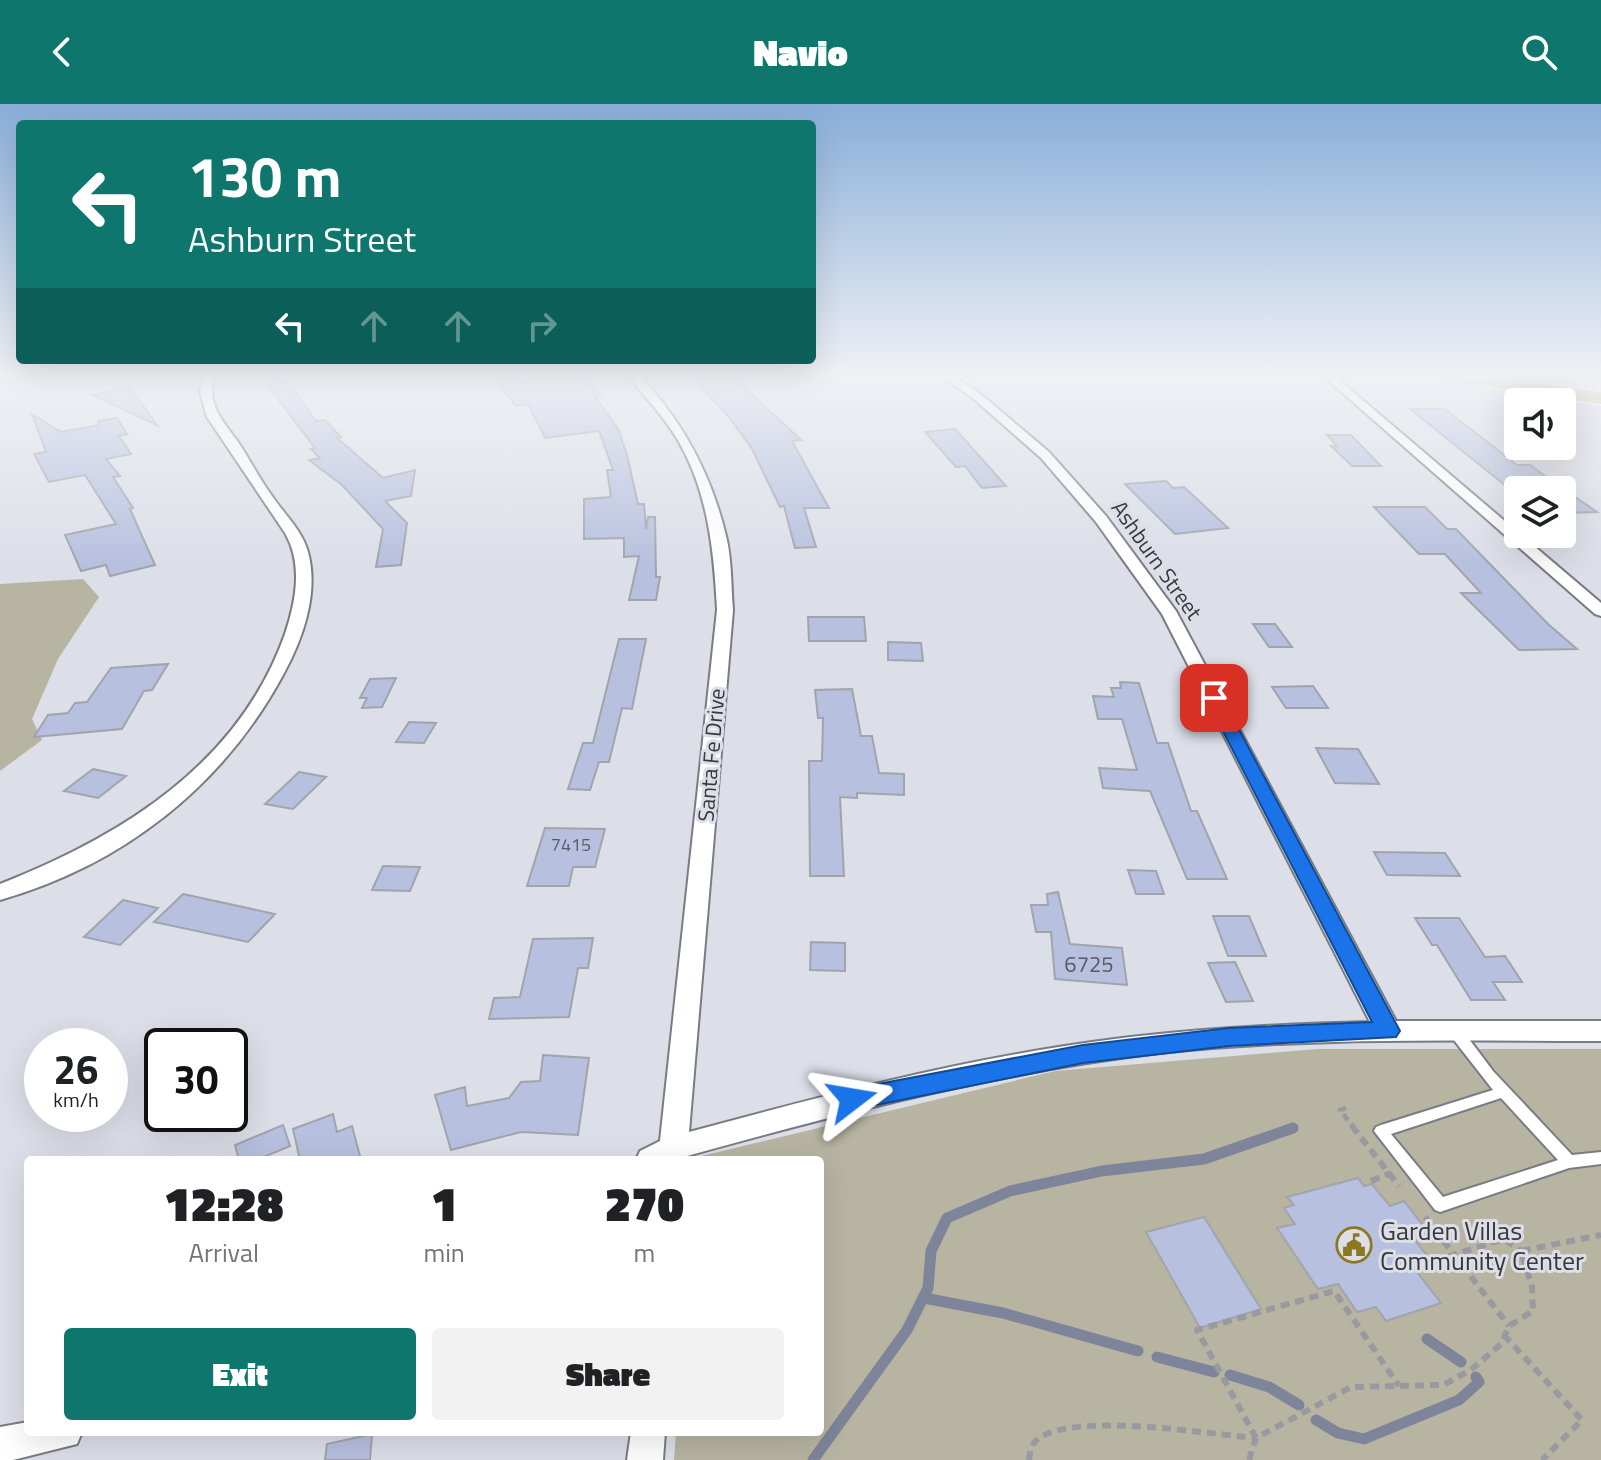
<!DOCTYPE html>
<style>
:root{--surface:#fff;--page:#f2f2f2;--text:#202124;--muted:#757577;--accent:#0f766e}
body{margin:0;font-family:"Titillium Web",sans-serif;background:var(--page);color:var(--text);height:100vh;display:flex;flex-direction:column;font-size:30px;white-space:nowrap}
*{box-sizing:border-box;margin:0}
p{font-size:26px;color:var(--muted)}
.icon{flex:none;width:44px;height:44px;fill:none;stroke:currentColor;stroke-width:2;stroke-linecap:round;stroke-linejoin:round}
.map{position:relative;flex:1;overflow:hidden}
.details{position:absolute;left:24px;top:1052px;width:800px;height:280px;display:flex;flex-direction:column;background:var(--surface);border-radius:8px;box-shadow:0 8px 32px #0002}
.details>*{flex:none}
.hud{position:absolute;left:16px;top:16px;width:800px;height:244px;border-radius:8px;box-shadow:0 8px 32px #0002;background:#0f766e;color:#fff;overflow:hidden}
.controls{position:absolute;left:1504px;top:284px;display:grid;gap:16px}
.controls a{display:grid;place-items:center;width:72px;height:72px;border-radius:8px;background:var(--surface);box-shadow:0 8px 32px #0002;font-size:40px}
.speed{position:absolute;left:24px;top:924px;display:flex;gap:16px;font-size:40px;font-weight:700;text-align:center}
.speed>*{display:grid;place-content:center;width:104px;height:104px;border-radius:50%;background:var(--surface);box-shadow:0 8px 32px #0002;line-height:1}
.speed small{font-size:20px;font-weight:400}
.speed .limit{border:4px solid #111;border-radius:12px;background:#fff;color:#111}
.pin{position:absolute;display:grid;place-items:center;width:68px;height:68px;color:#fff;margin:-34px;border-radius:16px;box-shadow:0 4px 12px #0006}
.me{position:absolute;width:88px;margin:-44px;rotate:76deg;stroke-linejoin:round;filter:drop-shadow(0 0 6px #0008)}
.turn{display:flex;align-items:center;gap:28px;height:168px;padding:0 40px;font-size:36px}
.turn .icon{width:104px;height:104px;stroke-width:2.5}
.turn b{display:block;font-size:56px;line-height:68px}
.lanes{display:flex;align-items:center;height:76px;padding:0 40px;background:#0003;justify-content:center;gap:40px;direction:ltr}
.lanes .off{opacity:.35}
.eta{display:flex;justify-content:space-evenly;align-items:center;height:136px;text-align:center}
.eta b{font-size:48px;font-weight:800;line-height:56px}
.action{display:flex;gap:16px;margin-top:auto;padding:16px 40px}
.action a{flex:1;height:92px;border-radius:8px;background:var(--accent);color:#fff;font-size:32px;font-weight:800;line-height:92px;text-align:center}
.action a+a{background:var(--page);color:var(--text)}
header{display:flex;justify-content:space-between;align-items:center;height:104px;padding:0 40px;background:var(--accent);color:#fff;font-size:36px;font-weight:800}
.map>svg:first-child{display:block}
.green{fill:#b8b4a2}
.lines{fill:none;stroke-linecap:round;stroke-linejoin:round}
.stream{stroke:#7e859a;stroke-width:11}
.building{fill:#b7c0de;stroke:#a1a4ac;stroke-width:2}
.lane-casing{stroke:#7a7c84;stroke-width:4}
.street-casing{stroke:#7a7c84;stroke-width:4}
.primary-casing{stroke:#fff;stroke-width:4}
.path-far1{stroke:#989aa0;stroke-width:5;stroke-dasharray:7 5;stroke-linecap:butt}
.path{stroke:#989aa0;stroke-width:6;stroke-dasharray:9 6;stroke-linecap:butt}
.lane{fill:#fff;fill-rule:evenodd}
.street{fill:#fff;fill-rule:evenodd}
.primary{fill:#cabc6b;fill-rule:evenodd}
.route{fill:#1a73e8;stroke:#114b97;stroke-width:2}
.labels{text-anchor:middle;dominant-baseline:central;stroke-width:6;stroke-linejoin:round;paint-order:stroke}
.number-label{font-size:18px;fill:#585b64}
.street-label{font-size:22px;fill:#38393c;stroke:#dcdfe8}
.near-number-label{font-size:22px;fill:#585b64}
.near-poi-label{font-size:26px;fill:#38393c;stroke:#dcdfe8;text-anchor:start}
</style>
<header><svg class="icon" aria-label="back" viewBox="0 0 24 24"><path d="M15 5l-7 7 7 7"/></svg>Navio<svg class="icon" aria-label="search" viewBox="0 0 24 24"><circle cx="10" cy="10" r="6"/><path d="M15 15l6 6"/></svg></header>
<div class="map">
<svg width="1601" height="1356" viewBox="0 0 1601 1356">
<rect width="100%" height="100%" fill="#dcdfe8"/>
<!-- green -->
<path class="green" d="M83 475 99 493 58 555 32 615 42 636 0 667V480Z
M1317 945H1601V1356H674L676 1328H820V1056H696L697 1053 1055 967Z"/>
<g class="lines">
<!-- stream -->
<path class="stream" d="M924 1194 1003 1209 1138 1247
M1427 1235 1461 1258
M1157 1253 1214 1268
M1230 1271 1269 1283 1299 1301
M1316 1316 1338 1329 1364 1335 1459 1296 1479 1278 1476 1273
M813 1356 907 1226 928 1184 931 1147 947 1114 1010 1087 1102 1067 1204 1055 1293 1024"/>
</g>
<!-- building -->
<path class="building" d="M581 270 601 291 595 292 618 325 627 351 638 400H644L646 425 648 413H655L656 473H660L656 496H629L639 452 624 453V434L584 435V395L611 393 607 366H613L599 327 545 334 528 300 516 302 494 275 516 272 521 279Z
M731 271 801 336 792 337 829 404H804L816 443 795 444 784 402 780 403 752 345 729 313 694 276Z
M288 277 316 317 325 316 341 333 337 334 383 374 415 366 411 392 385 397 407 419 401 461 376 463 383 425 342 381 309 356 320 354 311 345 315 344 267 281Z
M130 283 157 321 92 291Z
M1410 305H1445L1517 361H1530L1558 381 1506 382Z
M32 310 61 328 100 321 98 317 117 314 127 330 119 332 131 350 106 355 120 372 113 373 133 404 130 405 155 461 110 472 106 461 81 467 65 431 116 420 85 371 49 378 34 350 46 348Z
M955 325 1006 382 982 384 965 362 956 363 925 328Z
M1327 331H1351L1381 362H1352L1331 342H1337Z
M1166 377 1173 384 1184 383 1228 424 1175 430 1125 380Z
M1562 384 1597 408 1562 409Z
M1374 403H1425L1447 425H1456L1548 520 1577 545 1519 546 1461 489H1481L1445 450H1419Z
M808 513H864L866 537H809Z
M1253 520H1275L1292 543H1269Z
M619 535H646L632 605 622 604 609 658H599L590 686 568 685 583 639H593Z
M888 538 921 539 923 557 888 556Z
M168 560 152 586 144 587 122 625 34 633 48 611 68 609 75 599 87 598 111 564Z
M396 574 382 603 362 604 367 594H360L370 575Z
M1120 578 1139 579 1157 639H1168L1191 707H1197L1227 775H1187L1150 687 1103 684 1099 664 1137 666 1122 615H1098L1093 592 1114 593 1111 584H1121Z
M1313 582 1328 604H1286L1272 583Z
M852 585 861 632H872L879 669 904 670V691L857 689V694L840 693 844 772H810L809 657H822L823 614H818L815 586Z
M409 618 436 619 424 639 396 638Z
M1316 644 1358 645 1379 680 1335 679Z
M93 665 126 672 98 694 64 687Z
M299 668 326 673 293 705 265 700Z
M545 724 605 725 595 763H573L569 782H527Z
M1374 748 1445 749 1460 772 1387 771Z
M383 762 420 763 410 787 372 786Z
M1128 766 1156 767 1164 790H1136Z
M1058 788 1070 840 1122 844 1127 881 1055 875 1051 828H1036L1031 801H1048L1047 790Z
M183 790 275 810 248 838 154 818Z
M123 796 158 804 120 841 84 833Z
M1213 812H1249L1266 852H1228Z
M1415 814H1459L1485 853 1505 852 1522 878H1493L1505 896H1471L1437 841H1432Z
M593 834 588 864H578L569 913 489 915 494 894 520 893 533 835Z
M811 838 845 839V867L810 866Z
M1235 858 1253 897 1226 898 1208 859Z
M543 951 589 954 578 1031 521 1028 451 1046 435 991 465 983 467 1002 509 994 521 978 540 977Z
M333 1010 337 1028 352 1022 361 1056H300L293 1025Z
M283 1021 290 1042 257 1056H239L235 1041Z
M1358 1074 1364 1082 1372 1080 1390 1102 1404 1097 1425 1124 1409 1129 1428 1153 1410 1159 1441 1199 1386 1217 1376 1203 1357 1208 1338 1180 1318 1185 1277 1124 1295 1120 1284 1104 1294 1101 1287 1093Z
M1204 1113 1261 1205 1200 1224 1146 1128Z
M372 1330 370 1356H325L327 1340Z"/>
<g class="lines">
<defs>
<path id="lane" d="M1455 922 1460 923 1493 967 1572 1051 1601 1048V1060L1569 1064 1440 1108 1435 1106 1374 1027 1376 1023 1381 1021 1493 986 1450 931 1449 927 1450 923ZM1501 994 1558 1056 1443 1093 1391 1030Z"/>
<path id="street" d="M205 270H215C206 298 220 314 236 335 249 354 259 374 272 392 284 410 302 426 308 448 319 489 303 535 283 571 223 682 123 761 0 796V780C122 732 239 660 285 530 296 497 303 460 285 429L207 313 200 288Z
M627 270H638C682 316 711 369 726 432 732 455 731 482 733 506L689 1028C822 992 955 957 1092 938 1184 925 1277 920 1370 918L1162 510 1096 418 1041 354 975 296 939 270H951L983 292 1049 348 1106 412 1176 507 1396 917H1601V937C1454 937 1306 933 1159 949 999 968 842 1009 687 1052L686 1056H636L640 1047 660 1037 717 506C714 447 708 385 676 333 662 310 643 291 627 270Z
M1321 270H1332L1601 499V512L1595 510Z
M28 1318V1328H82L77 1340 13 1356H0V1323Z
M631 1328H665L663 1356H627Z"/>
<path id="primary" d="M1431 270H1476L1601 288V300L1440 275Z"/>
</defs>
<!-- lane casing -->
<use href="#lane" class="lane-casing"/>
<!-- street casing -->
<use href="#street" class="street-casing"/>
<!-- primary casing -->
<use href="#primary" class="primary-casing"/>
<!-- path-far1 -->
<path class="path-far1" d="M1346 1004 1340 1006 1354 1024"/>
<!-- path -->
<path class="path" d="M1352 1022 1399 1082
M1371 1077 1391 1069
M1425 1113 1509 1222
M1434 1157 1504 1135 1520 1146
M1504 1231 1582 1316 1542 1356
M1256 1334 1197 1226 1334 1187 1399 1282
M1029 1356C1030 1348 1031 1339 1039 1334 1079 1308 1207 1330 1256 1334
M1249 1356 1256 1334 1351 1283 1443 1281 1471 1266 1501 1240 1509 1222 1533 1207 1532 1183 1521 1147 1601 1131"/>
<!-- lane -->
<use href="#lane" class="lane"/>
<!-- street -->
<use href="#street" class="street"/>
<!-- primary -->
<use href="#primary" class="primary"/>
</g>
<!-- sky -->
<linearGradient id="sky" x2="0" y2="1"><stop stop-color="#89aed9"/><stop offset="0.59" stop-color="#eff1f5"/><stop offset="1" stop-color="#eff1f5" stop-opacity="0"/></linearGradient>
<rect width="1601" height="460" fill="url(#sky)"/>
<!-- route -->
<path class="route" d="M1214 589 1222 594 1400 927 1396 933 1229 942 1083 959 852 1006 843 1003 839 995 843 988 852 985 1083 941 1229 924 1372 918 1206 594Z"/>
<!-- icons -->
<defs>
<symbol id="civic-ring" viewBox="-11 -11 22 22"><circle r="9.5" fill="#dcdfe8" stroke="#8c791f" stroke-width="1.5"/><path d="M-.6-6.5H3V-4.5H.6V-3L4-1V1h2V6H-6V1h2V-1L-.6-3ZM-1.2 2.5V6h2.4V2.5Z" fill="#8c791f"/></symbol>
</defs>
<g fill-rule="evenodd">
<use href="#civic-ring" x="1334" y="1121" width="40" height="40"/>
</g>
<g class="labels">
<!-- number labels -->
<g class="number-label">
<text x="571" y="740">7415</text>
</g>
<!-- street labels -->
<g class="street-label">
<text transform="translate(1157 456) rotate(55)">Ashburn Street</text>
<text transform="translate(711 651) rotate(-85)">Santa Fe Drive</text>
</g>
<!-- near-number labels -->
<g class="near-number-label">
<text x="1089" y="860">6725</text>
</g>
<!-- near-poi labels -->
<g class="near-poi-label">
<text x="1380" y="1126">Garden Villas<tspan x="1380" dy="30">Community Center</tspan></text>
</g>
</g>
</svg>
<div class="controls">
<a><svg class="icon" aria-label="sound" viewBox="0 0 24 24"><path d="M4 9h4l5-4v14l-5-4H4zM17 9q2 3 0 6"/></svg></a>
<a><svg class="icon" aria-label="layers" viewBox="0 0 24 24"><path d="M12 4l9 5-9 5-9-5zM3 14l9 5 9-5"/></svg></a>
</div>
<div class="speed"><div>26<small>km/h</small></div><div class="limit">30</div></div>
<div class="pin" style="left:1214px;top:594px;background:#d93025"><svg class="icon" aria-label="arrive" viewBox="0 0 24 24"><path d="M6 21V4h12l-3 4 3 4H6"/></svg></div>
<svg class="me" style="left:852px;top:995px" viewBox="-20 -20 40 40"><path d="M0-17L14 15 0 8-14 15z" fill="#1a73e8" stroke="#fff" stroke-width="4"/></svg>
<div class="hud">
<div class="turn"><svg class="icon" aria-label="left" viewBox="0 0 24 24"><path d="M17 20v-9H6M10 6l-5 5 5 5"/></svg><div><b>130 m</b>Ashburn Street</div></div>
<div class="lanes"><svg class="icon" aria-label="left" viewBox="0 0 24 24"><path d="M17 20v-9H6M10 6l-5 5 5 5"/></svg><svg class="icon off" aria-label="ahead" viewBox="0 0 24 24"><path d="M12 20V5M6 11l6-6 6 6"/></svg><svg class="icon off" aria-label="ahead" viewBox="0 0 24 24"><path d="M12 20V5M6 11l6-6 6 6"/></svg><svg class="icon off" aria-label="right" viewBox="0 0 24 24"><path d="M7 20v-9h11M14 6l5 5-5 5"/></svg></div>
</div>
<section class="details">
<div class="eta">
<div><b>12:28</b><p>Arrival</p></div>
<div><b>1</b><p>min</p></div>
<div><b>270</b><p>m</p></div>
</div>
<div class="action"><a>Exit</a><a>Share</a></div>
</section>
</div>
